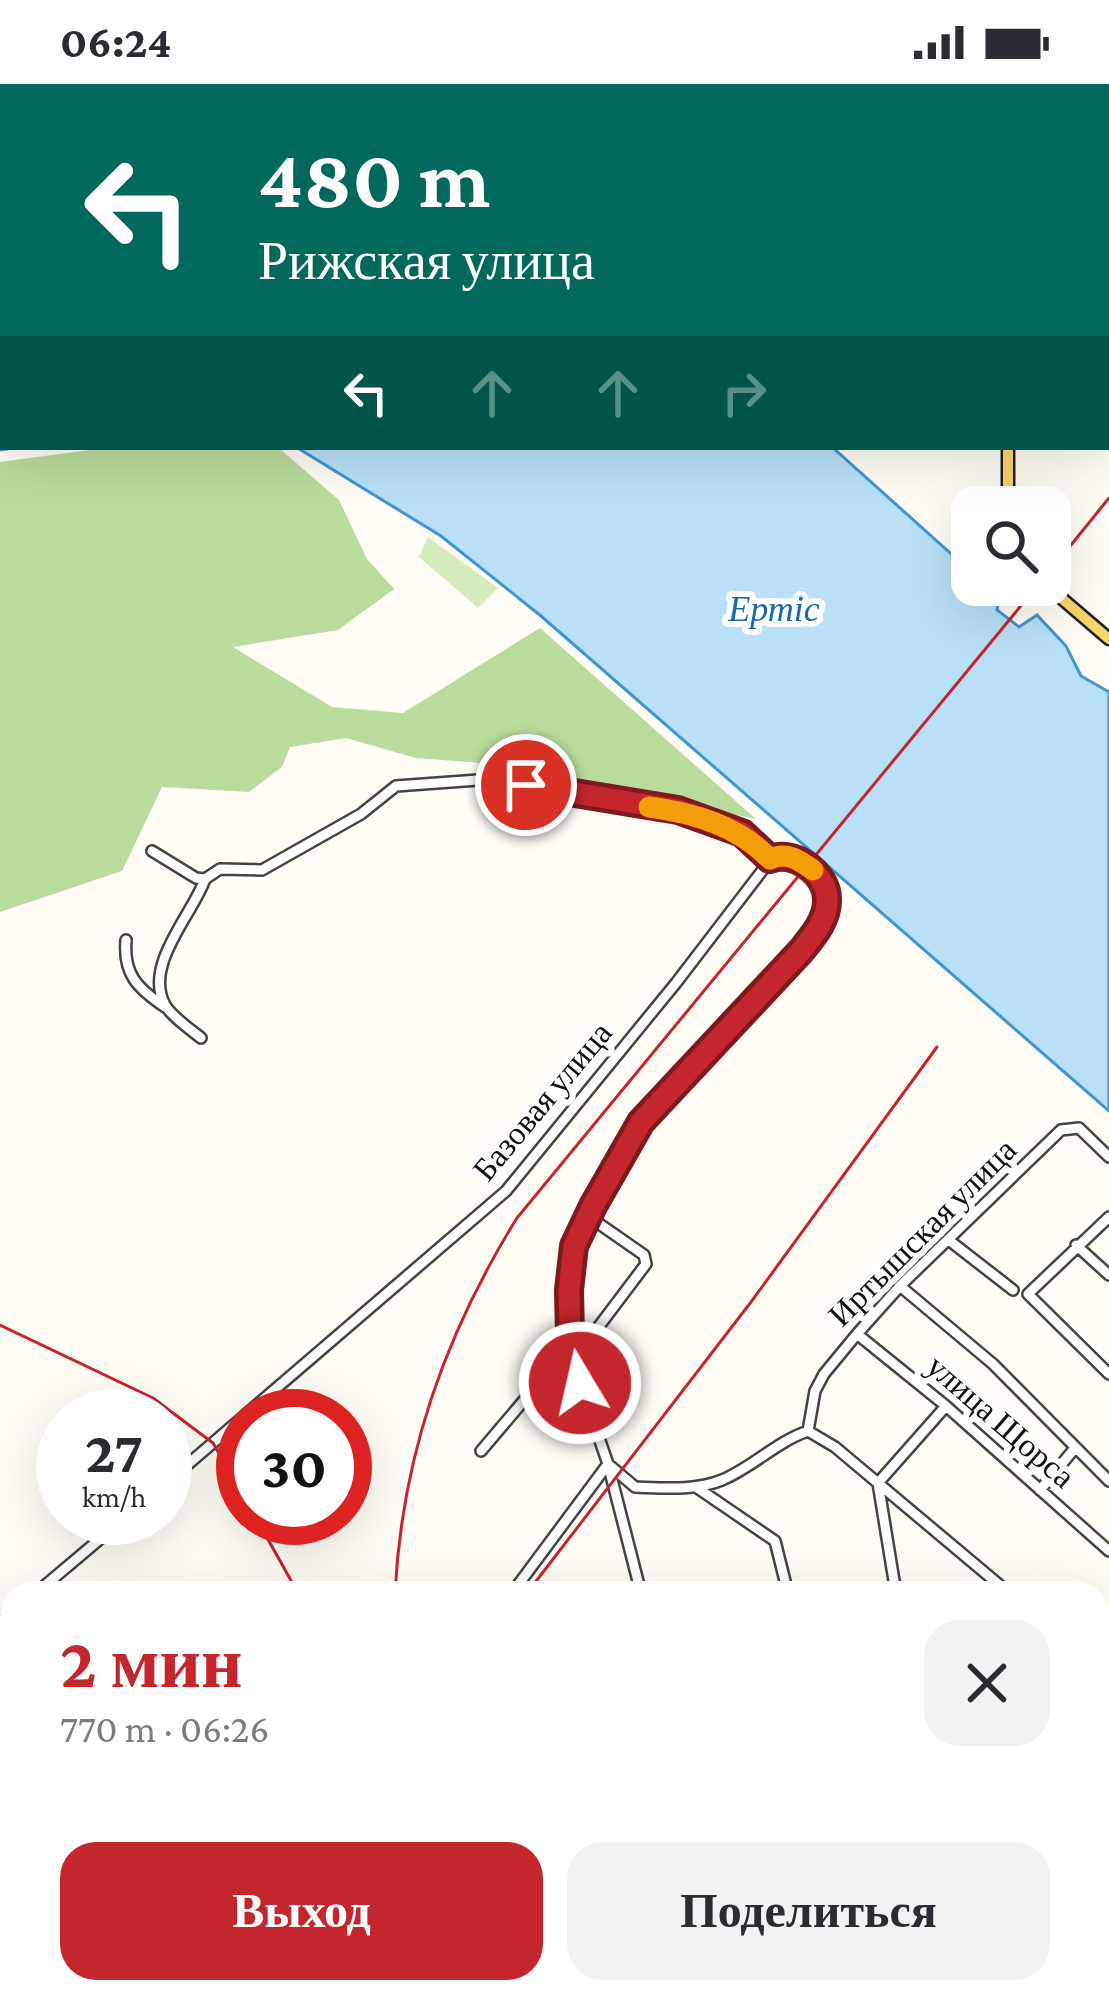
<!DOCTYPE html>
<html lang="ru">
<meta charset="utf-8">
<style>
:root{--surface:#fff;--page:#f2f2f3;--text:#2b2b33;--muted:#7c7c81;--accent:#c4262e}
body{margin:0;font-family:"Crimson Pro",serif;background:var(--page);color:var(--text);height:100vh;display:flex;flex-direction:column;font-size:45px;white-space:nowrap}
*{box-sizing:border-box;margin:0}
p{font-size:39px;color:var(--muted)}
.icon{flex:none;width:66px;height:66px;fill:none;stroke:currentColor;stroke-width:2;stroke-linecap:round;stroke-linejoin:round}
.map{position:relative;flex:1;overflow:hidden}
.sheet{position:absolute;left:0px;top:1497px;width:1110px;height:423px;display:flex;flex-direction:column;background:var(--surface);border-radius:36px 36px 0 0;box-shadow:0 12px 48px #0002}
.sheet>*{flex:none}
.top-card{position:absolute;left:0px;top:0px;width:1110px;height:366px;box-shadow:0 12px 48px #0002;background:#00695c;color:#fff;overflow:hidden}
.tools{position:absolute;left:951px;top:402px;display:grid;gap:24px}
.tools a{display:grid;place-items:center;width:120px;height:120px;border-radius:24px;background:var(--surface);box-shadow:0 12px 48px #0002;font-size:60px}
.speed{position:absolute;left:36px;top:1305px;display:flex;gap:24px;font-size:60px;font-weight:700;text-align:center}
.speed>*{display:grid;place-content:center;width:156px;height:156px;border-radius:50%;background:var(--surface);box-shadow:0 12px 48px #0002;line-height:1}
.speed small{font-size:30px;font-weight:400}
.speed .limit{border:18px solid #d22;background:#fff;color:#111}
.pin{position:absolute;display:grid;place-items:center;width:102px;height:102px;color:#fff;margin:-51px;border:6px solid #fff;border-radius:50%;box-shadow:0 3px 12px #0007}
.me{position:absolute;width:132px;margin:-66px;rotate:351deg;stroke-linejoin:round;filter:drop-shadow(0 0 9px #0008)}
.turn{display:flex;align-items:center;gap:42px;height:252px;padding:0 60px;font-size:54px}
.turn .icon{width:156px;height:156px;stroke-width:2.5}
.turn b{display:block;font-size:84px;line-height:102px}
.lanes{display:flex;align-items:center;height:114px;padding:0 60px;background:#0003;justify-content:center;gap:60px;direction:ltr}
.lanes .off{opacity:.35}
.round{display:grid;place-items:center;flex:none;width:126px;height:126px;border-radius:36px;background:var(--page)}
.headline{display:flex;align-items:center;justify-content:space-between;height:204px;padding:0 60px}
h1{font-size:72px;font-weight:700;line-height:90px;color:var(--accent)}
.cta{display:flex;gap:24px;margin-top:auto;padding:24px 60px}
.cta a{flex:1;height:138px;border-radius:36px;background:var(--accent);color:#fff;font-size:48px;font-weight:700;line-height:138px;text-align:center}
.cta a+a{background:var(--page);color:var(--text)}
.status{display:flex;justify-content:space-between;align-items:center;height:84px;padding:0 60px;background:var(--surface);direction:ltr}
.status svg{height:33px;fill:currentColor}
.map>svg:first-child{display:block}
.green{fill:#d5ebbd}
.forest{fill:#b9dc9c}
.water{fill:#b9e0f7;stroke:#3f96cf;stroke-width:3}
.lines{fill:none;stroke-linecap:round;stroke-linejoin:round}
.minor-casing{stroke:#444;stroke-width:14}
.major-casing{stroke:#222;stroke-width:15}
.minor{stroke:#fff;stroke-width:9}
.major{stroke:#f9d66b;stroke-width:10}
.rail{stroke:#c4262e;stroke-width:3}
.route-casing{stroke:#7f191e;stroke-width:30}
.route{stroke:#c4262e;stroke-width:21}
.slow{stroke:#f59e0b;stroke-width:21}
.labels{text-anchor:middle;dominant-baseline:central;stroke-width:12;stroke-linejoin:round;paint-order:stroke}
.street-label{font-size:33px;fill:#111;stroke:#fff}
.water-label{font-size:36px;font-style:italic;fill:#1768a6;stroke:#fff}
</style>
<div class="status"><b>06:24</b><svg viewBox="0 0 49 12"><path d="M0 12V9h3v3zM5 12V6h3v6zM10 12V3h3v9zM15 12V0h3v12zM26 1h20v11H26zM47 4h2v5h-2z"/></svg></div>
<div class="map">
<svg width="1109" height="1918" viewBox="0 0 1109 1918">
<rect width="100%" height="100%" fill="#fffdf5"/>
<!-- green -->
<path class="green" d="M428 453 498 504 478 524 419 473Z"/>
<!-- forest -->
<path class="forest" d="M112 363 280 365 339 416 367 475 394 505 338 546 233 563 332 623 403 629 540 544 756 735 494 680 416 674 346 654 290 663 282 683 249 708 162 703 122 787 0 828V378Z"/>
<!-- water -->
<path class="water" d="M29 0H382L383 3H27Z
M3 26V363H20L0 366Z
M296 363H832L958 476 972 482V501H1002L997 526 1019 543 1037 531 1066 562 1081 592 1109 608V1027L541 532 441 452Z"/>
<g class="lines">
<defs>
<path id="minor" d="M1107 45 1109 41
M1107 79 1109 83
M1107 132H1109
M152 767 196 794 205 795 220 785 262 786 361 730 396 702 492 695 679 727 742 749 771 775
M126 856C123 890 137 904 165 923
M201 954C190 945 172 933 165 921 143 881 193 830 205 795
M1109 1133 1028 1210 1109 1290
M950 1157 1013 1206
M1076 1161 1109 1191
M900 1202 993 1280 1109 1397
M857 1250 946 1322 1109 1467
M244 1332 506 1107 676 899 771 775C795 765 828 790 828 817 827 827 821 837 817 846L641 1038 593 1122 574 1162 569 1206 570 1253 580 1299 608 1380 641 1509
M808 1347 815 1307 824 1290 857 1250 900 1202 1061 1046 1079 1044 1109 1073
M481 1367 537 1301 575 1274 646 1180 644 1171 588 1132
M165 1400 243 1333
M696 1403 775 1457 788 1509
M1040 1406 1075 1364
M36 1509 125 1434
M512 1509 608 1380 635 1403C664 1404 695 1407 722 1396 753 1383 776 1358 808 1347L835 1363 1009 1509
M896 1509 878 1399 946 1322
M0 1540 12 1530
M1098 1582 1109 1591
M0 1652 12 1667
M1098 1853 1109 1851
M201 1908 208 1918
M969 1908 970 1918
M1076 1908 1078 1918
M726 1910 738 1908"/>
<path id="major" d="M734 0 738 3
M1008 423V363
M1046 501 1109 555"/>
</defs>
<!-- minor casing -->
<use href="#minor" class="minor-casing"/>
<!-- major casing -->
<use href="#major" class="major-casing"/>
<!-- minor -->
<use href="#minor" class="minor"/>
<!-- major -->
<use href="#major" class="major"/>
<!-- rail -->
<path class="rail" d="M528 0 532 3
M1107 235 1109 234
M1050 487 1109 414
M0 1241 153 1314 213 1359 243 1411
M256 1434 298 1509
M395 1509C402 1372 445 1250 517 1134L1038 501
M527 1509 751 1218 937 963
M0 1584 12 1585
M469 1908 472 1918
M294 1918V1908"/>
</g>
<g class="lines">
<defs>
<path id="route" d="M526 701 678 726 742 749 770 775C793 765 827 789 827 815 828 835 813 852 801 867L641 1038 593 1122 574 1162 569 1206 570 1253 580 1299"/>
</defs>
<!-- route casing -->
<use href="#route" class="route-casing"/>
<!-- route -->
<use href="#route" class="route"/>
<!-- slow -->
<path class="slow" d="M649 723C695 729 738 742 770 775 787 767 799 776 813 786"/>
</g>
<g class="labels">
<!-- street labels -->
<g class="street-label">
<text transform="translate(542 1017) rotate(-50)">Базовая улица</text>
<text transform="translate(922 1148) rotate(-45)">Иртышская улица</text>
<text transform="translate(1001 1337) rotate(41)">улица Щорса</text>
</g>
<!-- water labels -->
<g class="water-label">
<text x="774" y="525">Ертіс</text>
</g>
</g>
</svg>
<div class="tools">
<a><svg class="icon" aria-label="search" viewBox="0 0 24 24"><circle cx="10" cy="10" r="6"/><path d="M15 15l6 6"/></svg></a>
</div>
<div class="speed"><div>27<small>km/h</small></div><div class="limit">30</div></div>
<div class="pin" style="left:526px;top:701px;background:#d93025"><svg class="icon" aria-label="arrive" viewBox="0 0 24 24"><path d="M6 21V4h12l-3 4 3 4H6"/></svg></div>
<svg class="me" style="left:580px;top:1299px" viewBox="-20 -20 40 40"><circle r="17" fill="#c4262e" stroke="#fff" stroke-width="3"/><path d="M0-11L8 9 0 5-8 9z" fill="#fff"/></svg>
<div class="top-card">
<div class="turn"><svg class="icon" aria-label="left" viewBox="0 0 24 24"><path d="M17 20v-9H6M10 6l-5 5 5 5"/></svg><div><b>480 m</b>Рижская улица</div></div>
<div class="lanes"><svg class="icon" aria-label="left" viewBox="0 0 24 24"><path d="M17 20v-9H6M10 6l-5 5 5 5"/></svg><svg class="icon off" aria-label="ahead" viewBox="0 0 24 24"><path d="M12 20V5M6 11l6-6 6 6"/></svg><svg class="icon off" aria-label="ahead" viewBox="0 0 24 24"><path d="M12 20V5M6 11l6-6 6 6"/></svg><svg class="icon off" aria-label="right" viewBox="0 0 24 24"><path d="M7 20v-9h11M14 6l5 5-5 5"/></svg></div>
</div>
<section class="sheet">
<div class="headline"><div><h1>2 мин</h1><p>770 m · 06:26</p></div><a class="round"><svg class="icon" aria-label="close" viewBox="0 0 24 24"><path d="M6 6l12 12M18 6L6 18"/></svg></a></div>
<div class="cta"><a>Выход</a><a>Поделиться</a></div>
</section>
</div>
